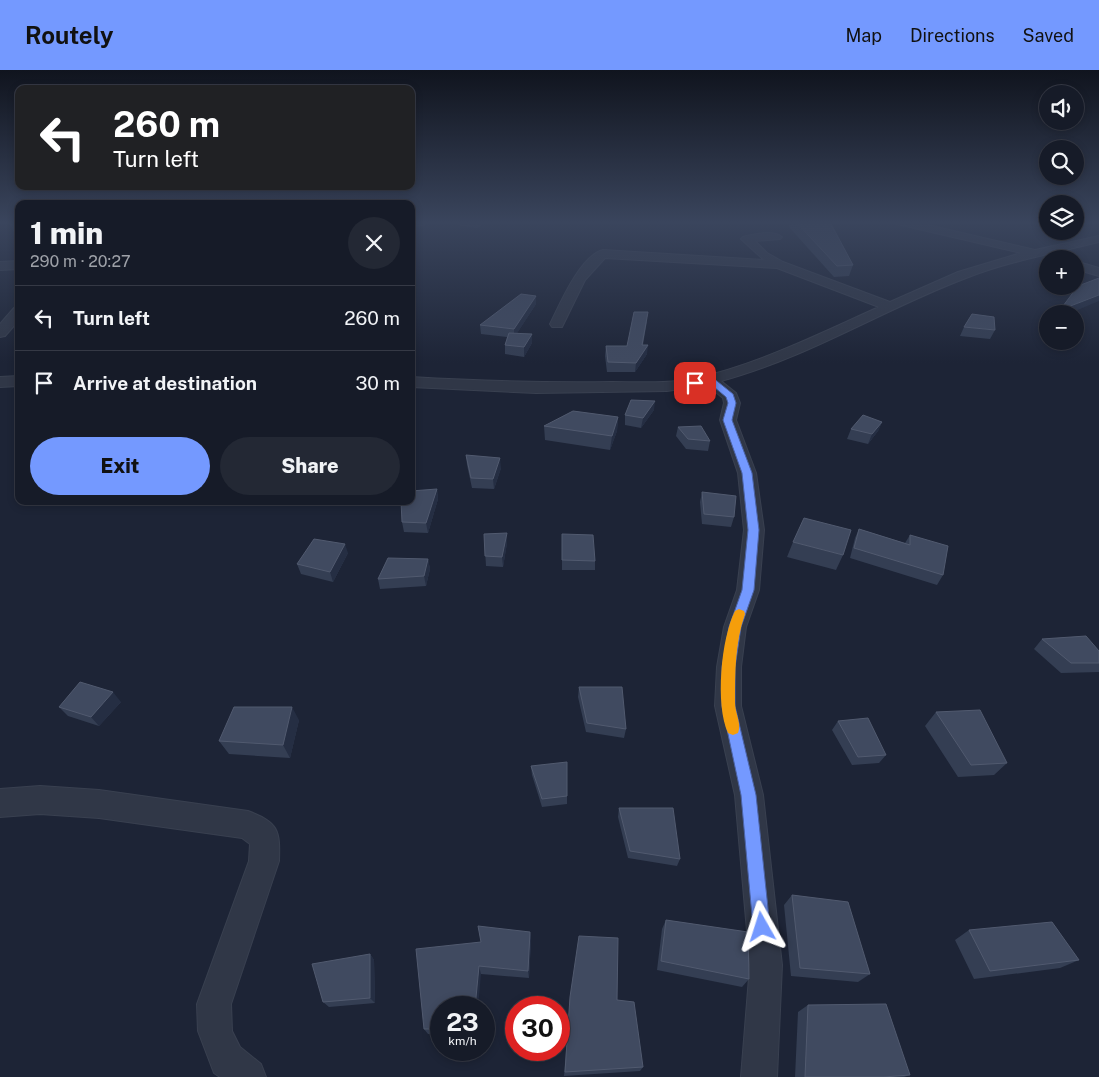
<!DOCTYPE html>
<meta charset="utf-8">
<style>
:root{--surface:#161b28;--page:#232834;--text:#f1f3f6;--muted:#9ea1a8;--line:#353945;--accent:#7499ff}
body{margin:0;font-family:"Public Sans",sans-serif;background:var(--page);color:var(--text);height:100vh;display:flex;flex-direction:column;font-size:19px;white-space:nowrap}
*{box-sizing:border-box;margin:0}
p{font-size:16px;color:var(--muted)}
.icon{flex:none;width:28px;height:28px;fill:none;stroke:currentColor;stroke-width:2;stroke-linecap:round;stroke-linejoin:round}
.map{position:relative;flex:1;overflow:hidden}
.details{position:absolute;left:15px;top:130px;width:400px;height:305px;display:flex;flex-direction:column;background:var(--surface);border-radius:10px;box-shadow:0 2px 8px #0003,0 0 0 1px var(--line)}
.details>*{flex:none}
.guide{position:absolute;left:15px;top:15px;width:400px;height:105px;border-radius:10px;box-shadow:0 2px 8px #0003,0 0 0 1px var(--line);background:#202124;color:#fff;overflow:hidden}
.buttons{position:absolute;left:1039px;top:15px;display:grid;gap:10px}
.buttons a{display:grid;place-items:center;width:45px;height:45px;border-radius:50%;background:var(--surface);box-shadow:0 2px 8px #0003,0 0 0 1px var(--line);font-size:25px}
.speed{position:absolute;left:430px;top:926px;display:flex;gap:10px;font-size:25px;font-weight:700;text-align:center}
.speed>*{display:grid;place-content:center;width:65px;height:65px;border-radius:50%;background:var(--surface);box-shadow:0 2px 8px #0003,0 0 0 1px var(--line);line-height:1}
.speed small{font-size:12px;font-weight:400}
.speed .limit{border:8px solid #d22;background:#fff;color:#111}
.pin{position:absolute;display:grid;place-items:center;width:42px;height:42px;color:#fff;margin:-21px;border-radius:10px;box-shadow:0 2px 8px #0006}
.me{position:absolute;width:55px;margin:-28px;rotate:354deg;stroke-linejoin:round;filter:drop-shadow(0 0 4px #0008)}
.turn{display:flex;align-items:center;gap:18px;height:105px;padding:0 15px;font-size:22px}
.turn .icon{width:65px;height:65px;stroke-width:2.5}
.turn b{display:block;font-size:35px;line-height:42px}
.round{display:grid;place-items:center;flex:none;width:52px;height:52px;border-radius:26px;background:var(--page)}
.head{display:flex;align-items:center;justify-content:space-between;height:85px;padding:0 15px}
h1{font-size:30px;font-weight:800;line-height:38px}
.primary-button{display:flex;gap:10px;margin-top:auto;padding:10px 15px}
.primary-button a{flex:1;height:58px;border-radius:30px;background:var(--accent);color:#111;font-size:20px;font-weight:800;line-height:58px;text-align:center}
.primary-button a+a{background:var(--page);color:var(--text)}
ul{padding:0;list-style:none}
li{display:flex;align-items:center;gap:15px;height:65px;padding:0 15px;border-top:1px solid var(--line)}
li div{flex:1}
li b{display:block;font-size:19px}
li em{font-style:normal}
header{display:flex;align-items:center;gap:30px;box-sizing:border-box;height:70px;padding:0 25px;background:var(--accent);color:#111}
header strong{font-size:24px}
nav{display:flex;gap:28px;margin-inline-start:auto;font-size:18px}
.map>svg:first-child{display:block}
.lines{fill:none;stroke-linecap:round;stroke-linejoin:round}
.minor-casing{stroke:#394050;stroke-width:2}
.minor{fill:#303747;fill-rule:evenodd}
.wall{fill:#343e53}
.shaded-wall{fill:#252e43}
.building{fill:#404a60;stroke:#515a6f}
.route{fill:#7499ff;stroke:#4b63a6}
.slow{fill:#f59e0b}
</style>
<header>
<strong>Routely</strong>
<nav><a>Map</a><a>Directions</a><a>Saved</a></nav>
</header>
<div class="map">
<svg width="1099" height="1007" viewBox="0 0 1099 1007">
<rect width="100%" height="100%" fill="#1d2436"/>
<g class="lines">
<defs>
<path id="minor" d="M411 152H428L423 155 411 156Z
M457 152H481L482 154 477 157 458 154Z
M896 152H915L1035 180 1099 166V172C1055 183 1009 191 966 208 884 239 807 288 721 311L736 323 740 333 736 350 756 403 764 460 759 520 746 557 741 597V636L763 725 782 895 777 1007H741L750 895 735 725 715 636 717 597 724 557 737 520 744 460 738 403 720 350 724 333 723 328 707 315 667 321 536 323 411 317V307C478 311 545 313 612 312 640 312 669 314 696 308 755 296 823 262 879 237L777 198 605 188 585 210 562 257H552L550 254C560 234 580 186 603 180L764 190 741 169 743 167C754 164 773 160 782 167L780 169 755 171 767 183 783 192 890 232 958 202 1021 183 897 154Z
M19 191V199L0 200V192Z
M1075 191 1099 198V206L1075 199Z
M19 237V250L5 266 0 267V254L14 238Z
M19 306V316L0 317V307Z
M40 716 99 720 248 741C279 753 280 760 279 791L231 934 232 961 240 977 261 994 266 1007H220L214 1003 198 961 197 934 249 791 250 774 242 768 99 748 40 744 0 747V719Z"/>
</defs>
<!-- minor casing -->
<use href="#minor" class="minor-casing"/>
<!-- minor -->
<use href="#minor" class="minor"/>
</g>
<!-- wall -->
<path class="wall" d="M19 152V162H14L9 154Z
M790 152H830L853 195 849 206 834 207 789 157Z
M536 234 517 263 532 273 524 287 505 284V275L507 267 481 264 480 255Z
M647 251 643 275 647 284 635 302H607L605 286 606 276H627Z
M964 257 995 260 990 269 960 266Z
M654 340 641 358 625 355V345Z
M618 347 617 361 610 380 545 370 544 356Z
M882 352 878 361 868 374 847 369 851 359Z
M678 357 710 371 708 381 686 379 676 366Z
M466 385 501 398 494 419 472 418 467 395Z
M437 419 438 429 428 463 404 462 402 452Z
M702 422 734 447 731 457 702 454 700 432Z
M859 459 905 473 910 465 943 505 937 515 850 488 855 468Z
M484 464 507 473 503 497 486 496Z
M562 464 595 491V500H562Z
M793 472 843 485 836 500 787 487Z
M348 483 333 512 301 504 297 494Z
M428 489 430 499 426 516 380 519 378 509Z
M1042 569 1099 581V602L1061 603 1034 579Z
M579 617 626 659 624 668 586 662 578 627Z
M121 632 99 656 68 646 59 637Z
M936 642 1007 693 994 705 958 707 925 656Z
M299 650 290 688 229 684 219 671Z
M838 651 886 685 879 693 852 695 832 660Z
M531 696 567 726V734L542 737 532 705Z
M619 738 680 789 677 796 628 788 618 747Z
M792 825 870 904 858 912 791 906 784 835Z
M666 850 749 909 742 917 657 900 662 859Z
M969 860 1079 890 1060 898 974 909 955 870Z
M530 862 531 870 529 908 481 904 441 938V965L428 964 424 959 481 872Z
M370 884 374 890 375 933 329 937 323 932Z
M570 927 617 930 643 997 640 1001 564 1006Z
M808 935 910 1005 904 1007H795L798 942Z"/>
<!-- shaded-wall -->
<path class="shaded-wall" d="M1099 225V231L1068 244H1058L1060 240Z
M536 226V234L514 268V259Z
M532 264V273L524 287V277Z
M648 275 647 284 635 302 636 293Z
M655 331 654 340 641 358 643 348Z
M618 347 617 361 610 380 612 366Z
M882 352 878 361 868 374 872 364Z
M500 388 501 398 494 419 493 409Z
M437 419 438 429 428 463 426 453Z
M507 463V473L503 497 502 487Z
M345 474 348 483 333 512 330 502Z
M428 489 430 499 426 516 424 506Z
M113 622 121 632 99 656 91 647Z
M292 637 299 650 290 688 283 675Z
M530 862 531 870 529 908 528 901Z
M370 884 374 890 375 933 370 928Z
M479 896 481 904 478 938H475Z"/>
<!-- building -->
<path class="building" d="M14 152H19V154H9Z
M796 152H830L853 195 837 196Z
M1099 208V225L1060 240 1078 216Z
M521 224 536 226 514 259 480 255Z
M634 242H648L642 275H648L636 293 608 292 606 276H627Z
M972 244 994 247 995 260 964 257Z
M509 263 532 264 524 277 505 275Z
M631 330 655 331 643 348 625 345Z
M573 341 618 347 612 366 544 356Z
M863 345 882 352 872 364 851 359Z
M701 356 710 371 688 369 678 357Z
M466 385 500 388 493 409 471 408Z
M437 419 426 453 402 452 401 431H411V421Z
M702 422 736 426 734 447 704 444Z
M804 448 851 460 843 485 793 472Z
M859 459 910 475V465L948 476 943 505 854 478Z
M507 463 502 487 485 486 484 464Z
M562 464 593 465 595 491 562 490Z
M314 469 345 474 330 502 297 494Z
M388 488 428 489 424 506 378 509Z
M1086 566 1099 581V593H1071L1042 569Z
M80 612 113 622 91 647 59 637Z
M579 617H622L626 659 587 653Z
M234 637H292L283 675 219 671Z
M980 640 1007 693 971 695 936 642Z
M868 648 886 685 858 687 838 651Z
M567 692V726L542 729 531 696Z
M619 738H673L680 789 630 781Z
M792 825 848 832 870 904 800 898Z
M666 850 748 862 749 909 661 891Z
M1052 852 1079 890 990 901 969 860Z
M478 856 530 862 528 901 479 896 475 938H441V959H424L416 879 481 872Z
M579 866 618 868 617 930 634 932 643 997 565 1002 570 927Z
M370 884V928L323 932 312 894Z
M886 934 910 1005 883 1007H805L808 935Z"/>
<!-- sky -->
<linearGradient id="sky" x2="0" y2="1"><stop stop-color="#10141e"/><stop offset="0.52" stop-color="#3a455d"/><stop offset="1" stop-color="#3a455d" stop-opacity="0"/></linearGradient>
<rect width="1099" height="293" fill="url(#sky)"/>
<!-- route -->
<path class="route" d="M706 307H712L733 324 736 333 732 350 752 403 759 460 754 520 741 557 735 597V636L756 725 770 857 768 863 762 866 756 863 753 857 741 725 722 636V597L729 557 742 520 748 460 742 403 723 350 728 333 726 327 708 312 695 315 691 313Z"/>
<!-- slow -->
<path class="slow" d="M739 539 744 541 745 544C735 572 735 603 735 633 735 643 742 654 738 663L733 665 728 663C715 635 721 568 735 541Z"/>
</svg>
<div class="buttons">
<a><svg class="icon" aria-label="sound" viewBox="0 0 24 24"><path d="M4 9h4l5-4v14l-5-4H4zM17 9q2 3 0 6"/></svg></a>
<a><svg class="icon" aria-label="search" viewBox="0 0 24 24"><circle cx="10" cy="10" r="6"/><path d="M15 15l6 6"/></svg></a>
<a><svg class="icon" aria-label="layers" viewBox="0 0 24 24"><path d="M12 4l9 5-9 5-9-5zM3 14l9 5 9-5"/></svg></a>
<a>+</a>
<a>−</a>
</div>
<div class="speed"><div>23<small>km/h</small></div><div class="limit">30</div></div>
<div class="pin" style="left:695px;top:313px;background:#d93025"><svg class="icon" aria-label="arrive" viewBox="0 0 24 24"><path d="M6 21V4h12l-3 4 3 4H6"/></svg></div>
<svg class="me" style="left:762px;top:857px" viewBox="-20 -20 40 40"><path d="M0-17L14 15 0 8-14 15z" fill="#7499ff" stroke="#fff" stroke-width="4"/></svg>
<div class="guide">
<div class="turn"><svg class="icon" aria-label="left" viewBox="0 0 24 24"><path d="M17 20v-9H6M10 6l-5 5 5 5"/></svg><div><b>260 m</b>Turn left</div></div>
</div>
<section class="details">
<div class="head"><div><h1>1 min</h1><p>290 m · 20:27</p></div><a class="round"><svg class="icon" aria-label="close" viewBox="0 0 24 24"><path d="M6 6l12 12M18 6L6 18"/></svg></a></div>
<ul>
<li><svg class="icon" aria-label="left" viewBox="0 0 24 24"><path d="M17 20v-9H6M10 6l-5 5 5 5"/></svg><div><b>Turn left</b></div><em>260 m</em></li>
<li><svg class="icon" aria-label="arrive" viewBox="0 0 24 24"><path d="M6 21V4h12l-3 4 3 4H6"/></svg><div><b>Arrive at destination</b></div><em>30 m</em></li>
</ul>
<div class="primary-button"><a>Exit</a><a>Share</a></div>
</section>
</div>
